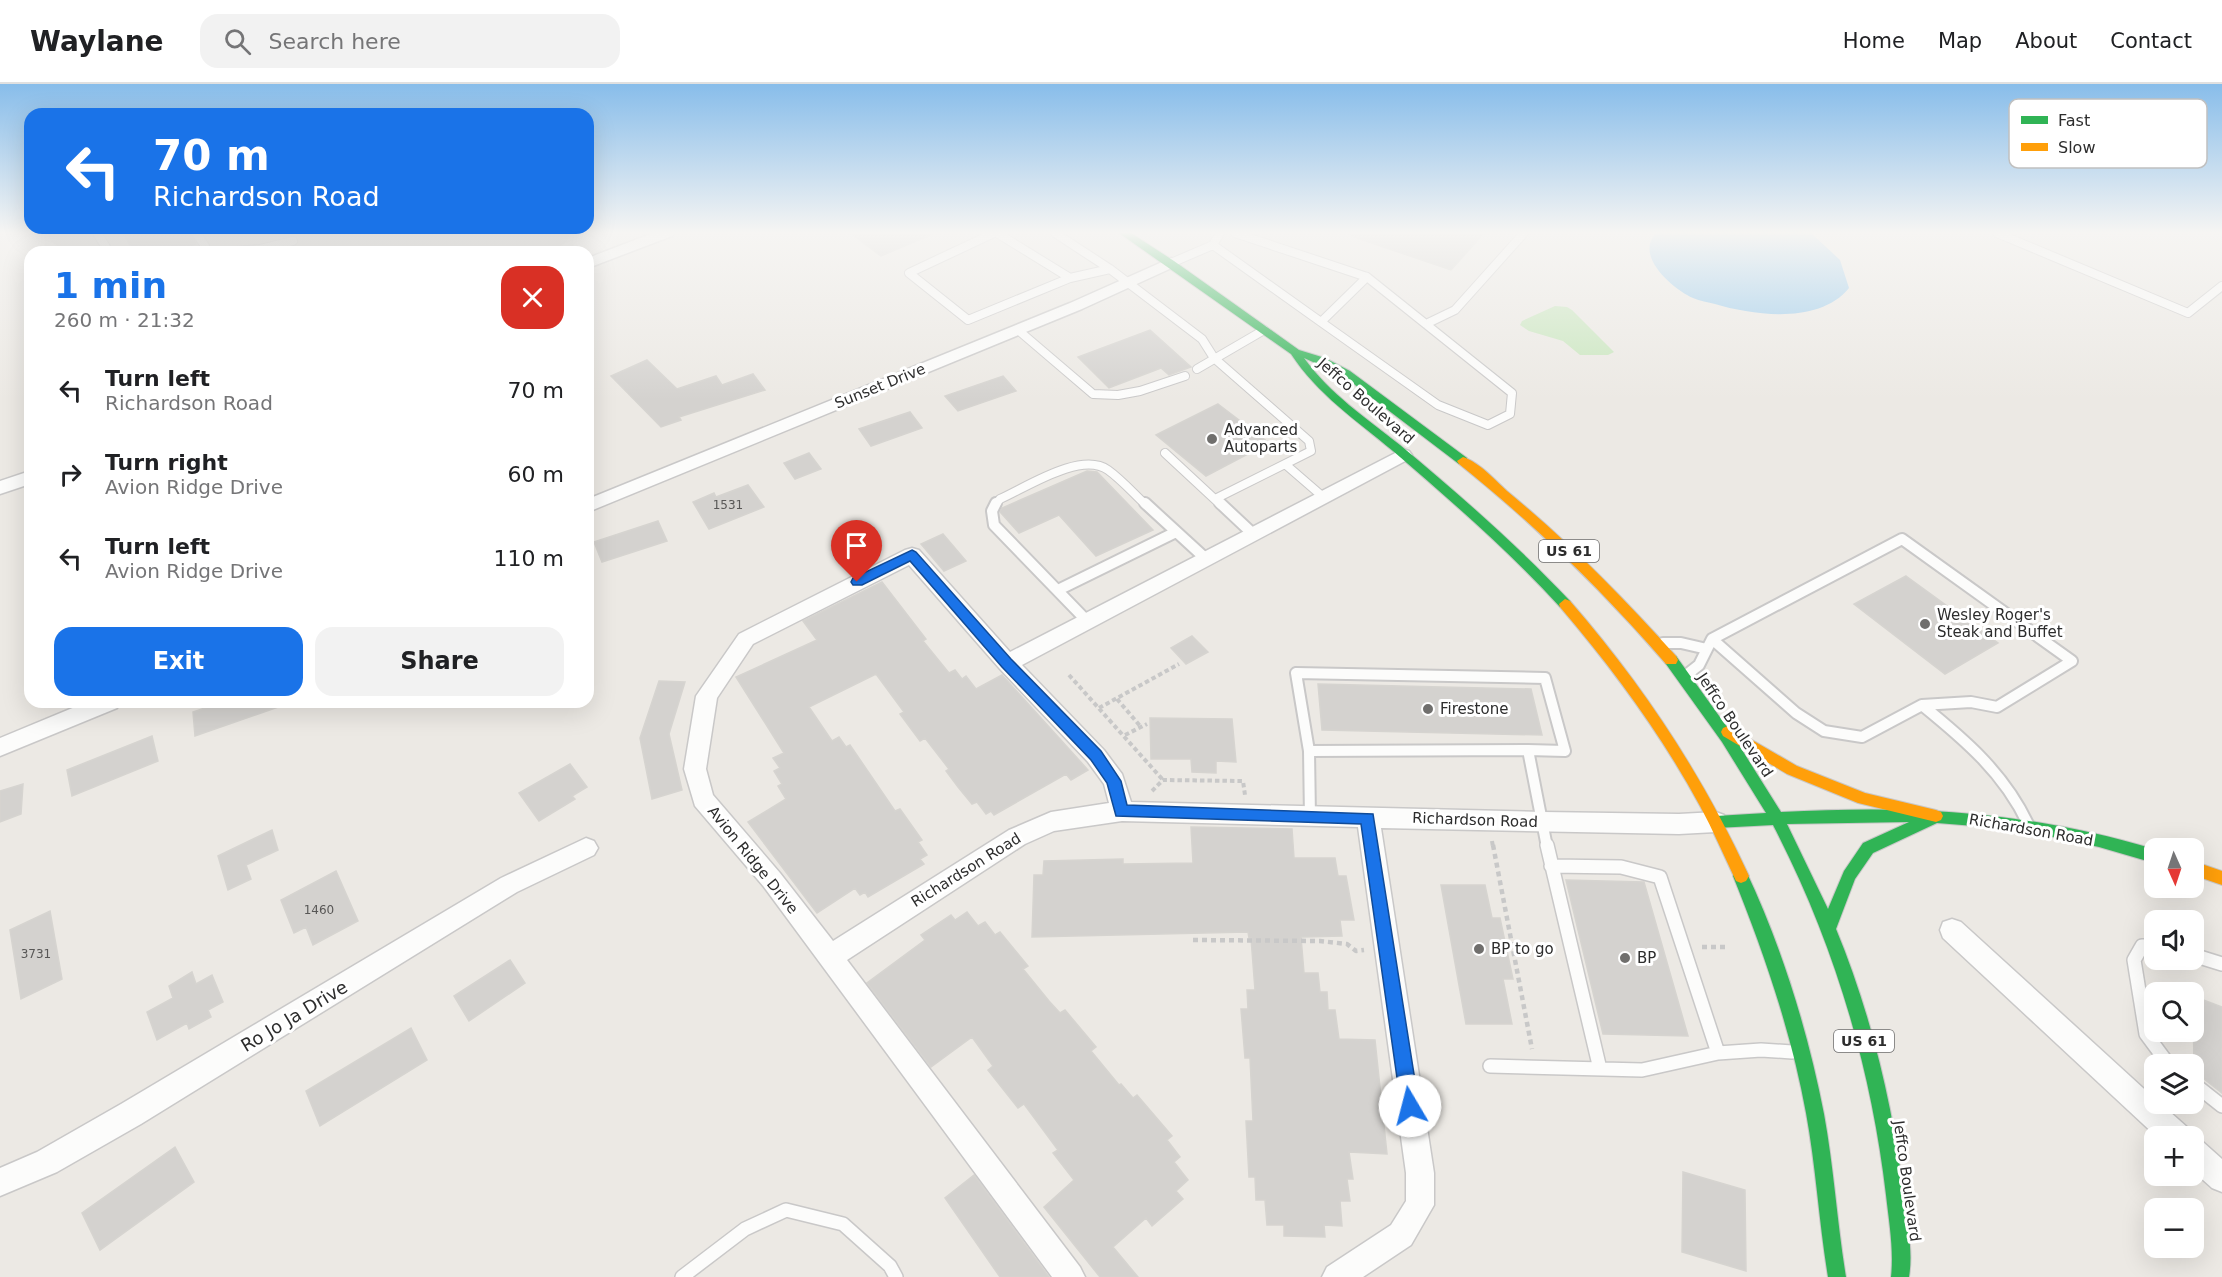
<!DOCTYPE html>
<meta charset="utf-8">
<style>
:root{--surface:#fff;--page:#f2f2f2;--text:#202124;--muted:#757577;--line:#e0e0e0;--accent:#1a73e8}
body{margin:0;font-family:"DejaVu Sans",sans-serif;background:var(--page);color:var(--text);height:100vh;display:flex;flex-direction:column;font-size:22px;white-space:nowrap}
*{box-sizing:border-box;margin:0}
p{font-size:20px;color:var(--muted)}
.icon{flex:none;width:33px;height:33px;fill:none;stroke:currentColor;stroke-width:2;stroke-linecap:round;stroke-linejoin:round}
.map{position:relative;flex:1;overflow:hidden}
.details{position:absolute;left:24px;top:162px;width:570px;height:462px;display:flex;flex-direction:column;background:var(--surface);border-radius:18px;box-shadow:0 6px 24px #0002}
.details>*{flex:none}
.banner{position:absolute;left:24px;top:24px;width:570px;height:126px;border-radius:18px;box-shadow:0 6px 24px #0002;background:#1a73e8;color:#fff;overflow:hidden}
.needle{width:39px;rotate:177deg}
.buttons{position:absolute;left:2144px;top:754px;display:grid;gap:12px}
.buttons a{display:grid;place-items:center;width:60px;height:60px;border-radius:12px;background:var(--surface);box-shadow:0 6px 24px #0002;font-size:30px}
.pin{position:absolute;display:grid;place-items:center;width:51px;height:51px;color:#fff;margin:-62px -26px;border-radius:50% 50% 50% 0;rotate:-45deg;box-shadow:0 0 6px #0007}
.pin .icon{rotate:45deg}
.me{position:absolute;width:66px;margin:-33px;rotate:352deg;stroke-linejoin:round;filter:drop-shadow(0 0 4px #0008)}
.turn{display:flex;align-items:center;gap:21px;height:126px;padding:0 30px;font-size:27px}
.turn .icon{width:78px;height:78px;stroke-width:2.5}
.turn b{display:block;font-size:42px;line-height:51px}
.round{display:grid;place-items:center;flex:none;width:63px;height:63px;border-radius:18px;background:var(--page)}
.summary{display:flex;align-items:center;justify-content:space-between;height:102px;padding:0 30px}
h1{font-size:36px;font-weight:700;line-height:45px;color:var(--accent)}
.button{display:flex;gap:12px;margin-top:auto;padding:12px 30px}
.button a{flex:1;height:69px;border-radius:18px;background:var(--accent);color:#fff;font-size:24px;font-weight:700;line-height:69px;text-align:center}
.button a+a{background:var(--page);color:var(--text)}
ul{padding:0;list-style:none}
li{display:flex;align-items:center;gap:18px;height:84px;padding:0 30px}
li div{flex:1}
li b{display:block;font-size:22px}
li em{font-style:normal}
header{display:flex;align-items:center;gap:36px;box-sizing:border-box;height:84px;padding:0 30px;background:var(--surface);border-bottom:2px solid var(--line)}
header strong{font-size:28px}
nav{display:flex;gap:33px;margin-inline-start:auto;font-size:21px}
.search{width:420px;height:54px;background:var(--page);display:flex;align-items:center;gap:15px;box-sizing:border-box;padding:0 21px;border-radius:18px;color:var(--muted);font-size:22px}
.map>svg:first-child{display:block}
.green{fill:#c8e6bd}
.water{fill:#98caec}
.building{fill:#d4d2cf;stroke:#d6d4d0;stroke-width:1.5}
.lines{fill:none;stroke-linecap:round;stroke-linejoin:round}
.lane-far2-casing{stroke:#c9c8c8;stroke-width:10}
.lane-far1-casing{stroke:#c9c8c8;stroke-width:14}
.lane-casing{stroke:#c9c8c8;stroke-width:16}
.street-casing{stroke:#c9c8c8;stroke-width:3}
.fast-casing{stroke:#c9c8c8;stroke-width:2}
.slow-casing{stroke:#c9c8c8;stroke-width:2}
.path-far1{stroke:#c8c8c8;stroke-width:4;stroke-dasharray:4.5 3;stroke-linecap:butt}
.path{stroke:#c8c8c8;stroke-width:4.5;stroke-dasharray:5 4;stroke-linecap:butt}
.lane-far2{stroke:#fcfcfb;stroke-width:8}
.lane-far1{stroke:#fcfcfb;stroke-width:10}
.lane{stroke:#fcfcfb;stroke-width:13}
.street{fill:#fcfcfb;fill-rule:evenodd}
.fast{fill:#30b455;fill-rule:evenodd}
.slow{fill:#ff9f0a;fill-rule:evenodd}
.route{fill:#1a73e8;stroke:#114b97;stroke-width:1.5}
.poi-dot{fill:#706f6d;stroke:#fff;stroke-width:2}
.labels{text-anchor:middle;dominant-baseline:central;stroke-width:6;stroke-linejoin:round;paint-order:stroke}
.number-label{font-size:12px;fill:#585756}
.shield{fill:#fff;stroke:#6c6c6c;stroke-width:1.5}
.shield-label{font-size:14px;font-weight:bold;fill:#2d2d2d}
.street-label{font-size:15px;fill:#2d2d2d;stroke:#fff}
.poi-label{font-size:15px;fill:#2d2d2d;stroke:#fff;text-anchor:start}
.near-street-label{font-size:18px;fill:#2d2d2d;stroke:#fff}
.key{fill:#fff;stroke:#c0c0c0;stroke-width:1.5}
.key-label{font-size:16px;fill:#2d2d2d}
</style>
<header>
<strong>Waylane</strong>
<div class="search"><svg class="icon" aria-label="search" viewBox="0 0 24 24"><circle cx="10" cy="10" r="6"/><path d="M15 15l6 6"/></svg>Search here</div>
<nav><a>Home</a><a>Map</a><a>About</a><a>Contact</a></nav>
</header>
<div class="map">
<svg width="2222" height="1193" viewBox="0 0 2222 1193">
<rect width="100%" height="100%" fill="#ece9e4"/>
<!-- green -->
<path class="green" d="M1555 222 1567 223 1572 226 1614 268 1608 271H1580L1563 257 1529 247 1520 241 1522 237Z"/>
<!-- water -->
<path class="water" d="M1656 149H1811L1840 176 1849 204C1820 240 1755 232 1715 220 1708 218 1700 217 1693 214 1673 205 1634 172 1656 149Z"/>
<!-- building -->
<path class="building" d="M123 149H190L196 160 170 168H134Z
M850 149H935L881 172Z
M1352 149H1484L1451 186 1351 152Z
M1150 246 1191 283 1169 291 1161 284 1109 304 1078 273Z
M647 276 677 305 716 292 722 301 753 290 765 306 679 333 681 336 661 343 611 292Z
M1003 292 1016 307 958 327 945 312Z
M1218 320 1269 359 1206 392 1156 351Z
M910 328 922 344 871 362 859 345Z
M809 369 821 385 795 395 784 379Z
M1087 387 1097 388 1153 446 1096 472 1059 431 1019 449 1000 428 1002 424Z
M748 401 764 423 709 445 693 418 714 409 716 413Z
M658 437 667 457 602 478 594 458Z
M943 450 966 477 944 487 921 460Z
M1906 492 1998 559 1945 590 1854 520Z
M882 498 926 555 923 557 949 589 955 586 962 595 966 592 976 605 1002 591 1088 686 1071 696 1066 690 994 731 991 727 986 730 977 718 972 720 958 703 946 687 949 685 925 654 920 657 900 630 904 628 876 590 809 623 832 657 839 653 846 663 850 661 895 727 900 725 922 756 918 758 927 771 920 775 924 780 868 813 865 808 860 811 855 804 817 829 748 738 786 715 778 702 782 700 774 687 780 684 773 674 784 669 736 593 817 556 803 537Z
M1192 552 1208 568 1186 580 1171 564Z
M659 597 685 598 669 650 682 706 652 715 640 654Z
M1318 600 1531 605 1542 651 1322 646Z
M222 618H283L284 621 195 652 193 628Z
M1150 634 1232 635 1236 678 1216 677V689L1192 688 1191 675H1151Z
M152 652 158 677 72 712 67 686Z
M570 680 587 703 572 712 575 715 539 737 519 709Z
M23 700 21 730 0 738V707Z
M1191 743 1292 745 1294 774H1335L1338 792H1346L1354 836H1340L1342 852 1301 853 1304 889H1318L1320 908H1327L1328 926H1335L1339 955 1375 956 1387 1070 1349 1068 1353 1095H1347L1350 1117H1340L1342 1142 1324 1141 1325 1153 1284 1152V1141H1267L1265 1116H1256L1255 1093H1249L1246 1037H1253L1250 974H1245L1241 925H1248L1247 906H1255L1251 854H1249L1248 848 1032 853 1034 791H1043L1044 777 1123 775V780L1193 779Z
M272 746 278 766 246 781 251 795 228 806 218 772Z
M336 787 358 837 313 861 306 843 294 849 281 816Z
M1566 796 1644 798 1688 952 1603 950Z
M1441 801H1485L1492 834H1500L1513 895H1503L1512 940H1466Z
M50 827 62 895 21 915 10 846Z
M967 828 978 842 985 838 995 851 1000 848 1028 882 1023 885 1049 917 1060 929 1065 926 1096 963 1091 967 1119 1001 1121 1000 1133 1014 1137 1011 1172 1052 1167 1056 1180 1073 1174 1078 1188 1096 1176 1107 1183 1115 1152 1142 1146 1134 1113 1163 1138 1193H1100L1044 1123 1074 1096 1053 1069 1058 1066 1024 1020 1018 1024 988 986 993 982 972 953 931 983 867 899 925 856 921 851 951 831 955 836Z
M510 876 525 899 469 937 454 912Z
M192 888 196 900 212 891 223 918 208 926 211 933 189 945 187 939 157 956 147 928 173 914 169 902Z
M2193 912 2222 923V1009L2194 987Z
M411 944 427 976 320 1042 306 1007Z
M175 1063 194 1098 100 1166 82 1129Z
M1683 1088 1745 1106 1746 1187 1682 1168Z
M974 1091 1049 1193H1000L945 1114Z"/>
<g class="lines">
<defs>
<path id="lane-far2" d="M97 149 109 168
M196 149 205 162 204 168
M994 149 909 189 968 236 1070 194 1110 185
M997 149 1070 194
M1055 149 1110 185 1202 255 1214 274 1309 357 1311 367 1215 415
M1235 149 1367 193
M1997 149 2188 229 2222 202
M1213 161 1321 238
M224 168 260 165 293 157
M1171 179 1213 161 1220 149
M1367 193 1512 309 1510 330 1488 341 1438 321 1321 238Z
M1426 240 1455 226 1524 149
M1018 246 1093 310 1118 311 1140 307 1185 292
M1197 285 1264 246
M1165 369 1221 421
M1285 380 1322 412
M995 421 1000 415C1027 403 1081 367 1108 386 1122 396 1134 410 1146 421"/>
<path id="lane-far1" d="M996 419 992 427 994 441 1087 537
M1145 419 1205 474
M1220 419 1252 449
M1902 455 2072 577 1997 623 1971 618 1922 621 1862 653 1824 647 1796 629 1712 555Z
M1058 506 1176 448
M1663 559H1681L1707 565
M1685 592 1699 581 1712 555
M1922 621C1965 656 2004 689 2028 740
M1309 667 1528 666
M1310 733 1309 667 1296 589 1545 594 1565 667 1528 666 1547 763"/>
<path id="lane" d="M1547 761 1600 985
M1551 782 1621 783 1660 793 1718 969
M2154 862H2142L2134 876 2146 950 2169 981
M2193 871 2222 880
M1490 982 1642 986 1718 969 1761 966 1792 968
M2193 999 2222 1022
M682 1193 745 1145 786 1126 843 1140 890 1182 896 1193"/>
<path id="street" d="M653 149H674L672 152 588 184V174Z
M1171 174 1176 176 1179 179 1176 182 1082 225 588 428V415L1070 219Z
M1403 365 1409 367 1412 371 1409 375 1022 581 1104 666 1122 690 1131 718 1543 728 1679 730 1716 728 1724 731 1728 738 1724 745 1716 748 1679 750 1381 744 1434 1089V1121L1411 1161 1363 1193H1322L1327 1183 1391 1141 1406 1117V1089L1358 743 1122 737 1054 747 1025 760 847 876 1080 1183 1085 1193H1052L764 803 695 722 684 685 696 612 739 550 905 466 912 464 919 466 1010 568ZM909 481 1000 585 1088 678 1104 700 1109 719 1051 728 1009 746 833 857 780 789 713 711 706 685 717 614 753 560Z
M30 387V400L0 410V397Z
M87 618H120L117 624 0 672V654Z
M586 754 594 757 598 764 594 771 517 808 141 1040 57 1088 0 1112V1084L37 1068 121 1020 501 794Z
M1952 835 1961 838 2154 1014V1020H2161L2187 1043 2191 1053H2157L1943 854 1940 846 1943 838Z
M2193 1054 2203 1058 2222 1075V1108L2212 1104 2193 1087Z"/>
<path id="fast" d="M1119 149H1131L1174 177 1299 266 1325 274 1350 287 1467 374V380H1459L1342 291 1304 274C1330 310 1366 334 1400 361 1459 410 1517 461 1570 517L1571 520 1570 523H1560C1509 467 1451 417 1393 367 1357 337 1317 310 1291 270Z
M1671 571 1676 572 1732 650 1781 728C1915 721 2025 727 2154 765V779L2099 763 2043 751 1987 743 1937 739 1873 769 1855 795 1836 845C1872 932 1894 1026 1905 1120 1908 1144 1913 1169 1909 1193H1891C1894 1166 1889 1138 1886 1111 1871 982 1833 856 1773 741L1716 744 1711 742 1709 738 1711 734 1716 732 1766 729 1722 658 1666 580 1664 576ZM1909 738 1863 759 1844 787 1828 825 1787 740Z
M1741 785 1746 787C1782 863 1808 948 1824 1030 1834 1084 1837 1139 1846 1193H1828C1819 1139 1816 1083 1806 1029 1791 947 1764 869 1733 792L1736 787Z"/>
<path id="slow" d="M1463 373C1479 378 1495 396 1507 407 1568 457 1623 513 1676 572L1678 576 1676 580H1666C1603 507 1534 440 1459 380L1457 377Z
M1565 515 1570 517C1643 601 1702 690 1749 792L1746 797 1741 799 1736 797C1724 772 1713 746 1700 722 1661 650 1613 585 1560 523L1559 520Z
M1728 642 1797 682 1865 709 1936 726 1941 728 1943 732 1941 736 1936 738 1858 719 1787 690 1723 652 1721 648 1723 644Z
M2193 777 2222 787V801L2193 791Z"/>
</defs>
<!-- lane-far2 casing -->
<use href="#lane-far2" class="lane-far2-casing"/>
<!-- lane-far1 casing -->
<use href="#lane-far1" class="lane-far1-casing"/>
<!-- lane casing -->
<use href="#lane" class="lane-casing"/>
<!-- street casing -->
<use href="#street" class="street-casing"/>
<!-- fast casing -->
<use href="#fast" class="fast-casing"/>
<!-- slow casing -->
<use href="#slow" class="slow-casing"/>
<!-- path-far1 -->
<path class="path-far1" d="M1069 591 1163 696
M1117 615 1141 643
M1099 624 1179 580
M1125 651 1147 640
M1152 707 1163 696 1243 697 1245 711
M1492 757 1493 763"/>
<!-- path -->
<path class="path" d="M1493 761 1532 965
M1193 856 1320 857 1347 860 1356 867 1364 866
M1702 863H1728"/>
<!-- lane-far2 -->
<use href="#lane-far2" class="lane-far2"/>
<!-- lane-far1 -->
<use href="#lane-far1" class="lane-far1"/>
<!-- lane -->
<use href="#lane" class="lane"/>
<!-- street -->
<use href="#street" class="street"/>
<!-- fast -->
<use href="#fast" class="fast"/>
<!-- slow -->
<use href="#slow" class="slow"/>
</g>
<!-- sky -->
<linearGradient id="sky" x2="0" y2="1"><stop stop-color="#88bdea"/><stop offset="0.47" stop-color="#f6f5f3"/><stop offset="1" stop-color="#f6f5f3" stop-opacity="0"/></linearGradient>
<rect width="2222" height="316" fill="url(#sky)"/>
<!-- route -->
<path class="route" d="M912 466 916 468 1011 575 1101 667 1121 697 1127 721 1373 730 1419 1022 1416 1028 1410 1031 1404 1028 1401 1022 1361 740 1116 732 1107 699 1091 676 1002 583 910 477 862 501H853L851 498 853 494Z"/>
<!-- markers -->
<g class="poi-dot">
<circle cx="1212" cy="355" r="6"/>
<circle cx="1925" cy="540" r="6"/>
<circle cx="1428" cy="625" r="6"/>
<circle cx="1479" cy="865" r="6"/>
<circle cx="1625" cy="874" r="6"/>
</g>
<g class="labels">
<!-- number labels -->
<g class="number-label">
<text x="728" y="421">1531</text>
<text x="319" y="826">1460</text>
<text x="36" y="870">3731</text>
</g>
<!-- shield labels -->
<g class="shield">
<rect x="1539" y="456" width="60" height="22" rx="4.5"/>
<rect x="1834" y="946" width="60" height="22" rx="4.5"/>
</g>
<g class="shield-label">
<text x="1569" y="467">US 61</text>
<text x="1864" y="957">US 61</text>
</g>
<!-- street labels -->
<g class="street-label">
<text transform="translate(880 302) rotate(-22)">Sunset Drive</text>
<text transform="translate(1366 317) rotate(41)">Jeffco Boulevard</text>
<text transform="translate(1735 641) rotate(56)">Jeffco Boulevard</text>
<text transform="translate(1475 736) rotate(2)">Richardson Road</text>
<text transform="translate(2031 746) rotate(10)">Richardson Road</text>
<text transform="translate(753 776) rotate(51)">Avion Ridge Drive</text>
<text transform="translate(966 786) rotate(-32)">Richardson Road</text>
<text transform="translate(1907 1097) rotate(82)">Jeffco Boulevard</text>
</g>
<!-- poi labels -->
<g class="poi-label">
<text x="1224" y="346">Advanced<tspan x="1224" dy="17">Autoparts</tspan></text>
<text x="1937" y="531">Wesley Roger's<tspan x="1937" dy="17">Steak and Buffet</tspan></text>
<text x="1440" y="625">Firestone</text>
<text x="1491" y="865">BP to go</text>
<text x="1637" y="874">BP</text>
</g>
<!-- near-street labels -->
<g class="near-street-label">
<text transform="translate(294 932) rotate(-31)">Ro Jo Ja Drive</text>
</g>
</g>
<!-- legend -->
<rect x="2009" y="15" width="198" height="69" rx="9" class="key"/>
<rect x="2021" y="32" width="27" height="8" fill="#30b455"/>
<rect x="2021" y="59" width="27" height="8" fill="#ff9f0a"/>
<g class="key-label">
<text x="2058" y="42">Fast</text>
<text x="2058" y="69">Slow</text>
</g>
</svg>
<div class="buttons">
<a><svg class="needle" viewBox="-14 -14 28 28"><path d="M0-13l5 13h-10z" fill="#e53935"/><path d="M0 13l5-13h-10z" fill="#757577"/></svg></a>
<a><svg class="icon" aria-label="sound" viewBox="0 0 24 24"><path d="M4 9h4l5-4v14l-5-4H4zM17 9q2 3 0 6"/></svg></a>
<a><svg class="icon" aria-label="search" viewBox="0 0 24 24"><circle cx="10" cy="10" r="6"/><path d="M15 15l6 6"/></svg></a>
<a><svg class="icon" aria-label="layers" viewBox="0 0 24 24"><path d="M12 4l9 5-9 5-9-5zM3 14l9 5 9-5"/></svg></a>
<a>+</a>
<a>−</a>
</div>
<div class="pin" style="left:857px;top:498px;background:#d93025"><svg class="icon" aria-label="arrive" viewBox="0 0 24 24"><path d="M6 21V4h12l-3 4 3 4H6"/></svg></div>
<svg class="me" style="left:1410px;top:1022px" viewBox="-20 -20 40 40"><circle r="19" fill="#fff"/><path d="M0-13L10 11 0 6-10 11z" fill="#1a73e8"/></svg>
<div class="banner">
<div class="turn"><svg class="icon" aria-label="left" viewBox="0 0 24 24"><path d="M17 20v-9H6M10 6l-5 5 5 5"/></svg><div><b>70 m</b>Richardson Road</div></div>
</div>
<section class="details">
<div class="summary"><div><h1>1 min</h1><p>260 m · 21:32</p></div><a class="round" style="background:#d93025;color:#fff"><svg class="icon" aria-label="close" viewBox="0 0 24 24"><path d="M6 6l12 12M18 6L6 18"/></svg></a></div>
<ul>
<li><svg class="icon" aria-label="left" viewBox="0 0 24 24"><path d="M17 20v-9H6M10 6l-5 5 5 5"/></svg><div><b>Turn left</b><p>Richardson Road</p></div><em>70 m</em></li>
<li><svg class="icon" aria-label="right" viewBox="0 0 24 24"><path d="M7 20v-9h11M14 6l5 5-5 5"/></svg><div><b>Turn right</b><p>Avion Ridge Drive</p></div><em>60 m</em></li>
<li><svg class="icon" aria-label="left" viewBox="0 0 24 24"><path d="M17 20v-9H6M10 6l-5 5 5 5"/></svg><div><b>Turn left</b><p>Avion Ridge Drive</p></div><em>110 m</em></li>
</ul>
<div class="button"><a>Exit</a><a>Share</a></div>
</section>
</div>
